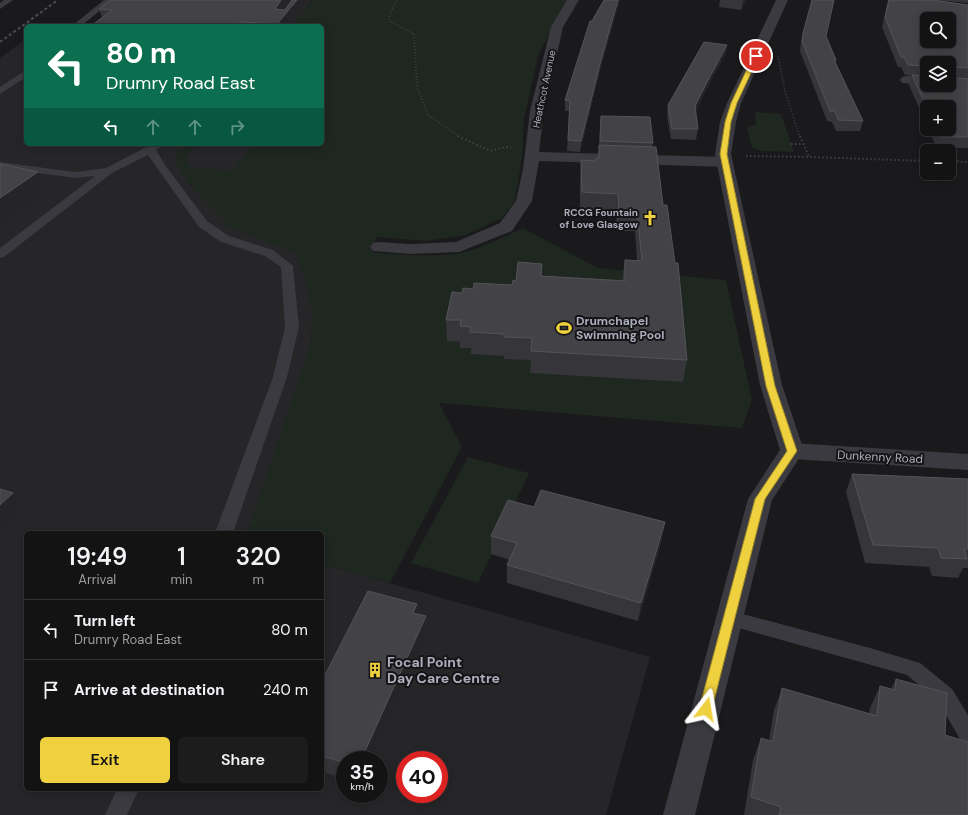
<!DOCTYPE html>
<meta charset="utf-8">
<style>
:root{--surface:#141314;--page:#1d1c1d;--text:#f1f3f6;--muted:#9d9ea0;--line:#333234;--accent:#efd03e}
body{margin:0;font-family:"DM Sans",sans-serif;background:var(--page);color:var(--text);height:100vh;display:flex;flex-direction:column;font-size:15px;white-space:nowrap}
*{box-sizing:border-box;margin:0}
p{font-size:13px;color:var(--muted)}
.icon{flex:none;width:22px;height:22px;fill:none;stroke:currentColor;stroke-width:2;stroke-linecap:round;stroke-linejoin:round}
.map{position:relative;flex:1;overflow:hidden}
.sheet{position:absolute;left:24px;top:531px;width:300px;height:260px;display:flex;flex-direction:column;background:var(--surface);border-radius:6px;box-shadow:0 2px 10px #0003,0 0 0 1px var(--line)}
.sheet>*{flex:none}
.hud{position:absolute;left:24px;top:24px;width:300px;height:122px;border-radius:6px;box-shadow:0 2px 10px #0003,0 0 0 1px var(--line);background:#0b6e4f;color:#fff;overflow:hidden}
.tools{position:absolute;left:920px;top:12px;display:grid;gap:8px}
.tools a{display:grid;place-items:center;width:36px;height:36px;border-radius:6px;background:var(--surface);box-shadow:0 2px 10px #0003,0 0 0 1px var(--line);font-size:20px}
.speed{position:absolute;left:336px;top:751px;display:flex;gap:8px;font-size:20px;font-weight:700;text-align:center}
.speed>*{display:grid;place-content:center;width:52px;height:52px;border-radius:50%;background:var(--surface);box-shadow:0 2px 10px #0003,0 0 0 1px var(--line);line-height:1}
.speed small{font-size:10px;font-weight:400}
.speed .limit{border:6px solid #d22;background:#fff;color:#111}
.pin{position:absolute;display:grid;place-items:center;width:34px;height:34px;color:#fff;margin:-17px;border:2px solid #fff;border-radius:50%;box-shadow:0 1px 4px #0007}
.me{position:absolute;width:44px;margin:-22px;rotate:14deg;stroke-linejoin:round;filter:drop-shadow(0 0 3px #0008)}
.turn{display:flex;align-items:center;gap:14px;height:84px;padding:0 16px;font-size:18px}
.turn .icon{width:52px;height:52px;stroke-width:2.5}
.turn b{display:block;font-size:28px;line-height:34px}
.lanes{display:flex;align-items:center;height:38px;padding:0 16px;background:#0003;justify-content:center;gap:20px;direction:ltr}
.lanes .off{opacity:.35}
.eta{display:flex;justify-content:space-evenly;align-items:center;height:68px;text-align:center}
.eta b{font-size:24px;font-weight:600;line-height:28px}
.primary-button{display:flex;gap:8px;margin-top:auto;padding:8px 16px}
.primary-button a{flex:1;height:46px;border-radius:6px;background:var(--accent);color:#111;font-size:16px;font-weight:600;line-height:46px;text-align:center}
.primary-button a+a{background:var(--page);color:var(--text)}
ul{padding:0;list-style:none}
li{display:flex;align-items:center;gap:12px;height:60px;padding:0 16px;border-top:1px solid var(--line)}
li div{flex:1}
li b{display:block;font-size:15px}
li em{font-style:normal}
.map>svg:first-child{display:block}
.built{fill:#262528;fill-rule:evenodd}
.green{fill:#1f2721}
.lines{fill:none;stroke-linecap:round;stroke-linejoin:round}
.path-far1{stroke:#404147;stroke-width:1.5;stroke-dasharray:1 2;stroke-linecap:butt}
.path{stroke:#404147;stroke-width:2;stroke-dasharray:1.5 2.5;stroke-linecap:butt}
.service{fill:#3a3a40;fill-rule:evenodd}
.minor{fill:#3a3a40;fill-rule:evenodd}
.tertiary{fill:#3a3a40;fill-rule:evenodd}
.rail{stroke:#4d4e55;stroke-width:2;stroke-dasharray:3 2.5;stroke-linecap:butt}
.wall{fill:#363539;fill-rule:evenodd}
.shaded-wall{fill:#252427}
.building{fill:#434247;stroke:#535359;fill-rule:evenodd}
.route{fill:#efd03e;stroke:#9b8728}
.labels{text-anchor:middle;dominant-baseline:central;stroke-width:4;stroke-linejoin:round;paint-order:stroke}
.far-street-label{font-size:10px;fill:#acaebb;stroke:#151416}
.far-poi-label{font-size:10px;font-weight:bold;fill:#acaebb;stroke:#151416;text-anchor:end}
.poi-label{font-size:12px;font-weight:bold;fill:#acaebb;stroke:#151416;text-anchor:start}
.street-label{font-size:12px;fill:#acaebb;stroke:#151416}
.near-poi-label{font-size:14px;font-weight:bold;fill:#acaebb;stroke:#151416;text-anchor:start}
</style>
<div class="map">
<svg width="968" height="815" viewBox="0 0 968 815">
<rect width="100%" height="100%" fill="#1a191b"/>
<!-- built -->
<path class="built" d="M26 39V144H285L373 239 265 533H26V789H322V564L650 657 606 815H0V58ZM345 760H379V794H345ZM405 760H439V794H405Z"/>
<!-- green -->
<path class="green" d="M313 0H567L538 56 524 119 522 158 515 201 502 218 466 235 427 241 377 237 372 252C394 255 439 257 461 253 482 248 503 237 523 228L598 268 726 280 752 400 742 428 439 403 462 447 390 583 322 564V533H247L310 347 312 313 304 274 295 253 229 227 189 183 175 162 178 152 187 144H196L186 160 191 167 232 171 254 144H322V26H292Z
M755 112 781 114 794 152 762 151 752 148 747 128 756 124Z
M468 457 529 473 478 583 411 563Z"/>
<g class="lines">
<!-- path-far1 -->
<path class="path-far1" d="M397 0 390 13 389 21 414 34 417 87 428 115 460 137
M778 56 786 95 800 137"/>
<!-- path -->
<path class="path" d="M458 136 490 151 506 147 511 148
M800 136 809 157 927 161
M791 144H803
M746 156 809 157
M949 161 968 162"/>
<!-- service -->
<path class="service" d="M4 0H13L0 9V3Z
M104 0H113L81 26H72Z
M26 70V77L0 94V87Z
M152 144H165L156 150 165 165 207 221 229 236 273 250 293 266 299 327 287 377 233 533H215L273 377 285 327 281 267 265 256 221 242 199 227 148 155 112 173 4 257 0 258V248L95 176 75 178 0 168V162L75 172 106 168Z
M728 610 870 648 920 663 952 689 968 715V743L961 741 938 701 907 675 721 623 719 618 721 613Z
M117 789H139L127 815H105Z"/>
<!-- minor -->
<path class="minor" d="M567 0H579L563 27 544 111 539 152 725 157 731 159 733 162 731 165 725 167 539 161 532 201 512 231 459 252 410 254 373 251 370 247 373 243 379 242 410 244 456 242 500 223 516 201 523 169 530 111 551 27Z
M907 76 927 77 928 85 902 83 900 80 902 77Z
M792 443 968 454V470L792 459 784 457 780 451 784 445Z"/>
<!-- tertiary -->
<path class="tertiary" d="M776 0H788L741 103 736 122 731 154 782 385 804 451 772 500 695 815H663L748 499 780 450 760 385 715 154 720 122 727 103Z"/>
<!-- rail -->
<path class="rail" d="M0 42 58 0"/>
</g>
<!-- wall -->
<path class="wall" d="M312 0 292 26H91L102 18 99 9Z
M604 0H620L600 70 580 152 567 151 569 111H565V100L592 21Z
M720 0H746L741 10 719 7Z
M888 0H933L968 5V148H937L928 129H949L927 107V126L909 85 912 76 905 75 901 67H898L882 27ZM927 63H949L927 85Z
M936 0H968V3Z
M803 33 826 36 836 60V63L863 121 860 131H836L832 122 827 121 800 51 801 42Z
M727 45 725 55 704 94 695 112 698 129 696 140 671 139 667 116 668 105Z
M601 116 653 143 652 147 663 205 687 360 683 382 530 373 531 360 504 359V356L471 354V348H460V342L447 341 446 320 462 293 473 289 512 285 516 281 542 264V276L622 280 625 260 637 261 635 231H617L616 214 580 213V180L581 160 596 161 598 158Z
M852 474 968 479V568H963L958 578 932 576 929 567 865 563 846 492Z
M491 536 662 540 638 621 507 583V565L510 560 491 554Z
M417 604 418 614 426 616 427 634 345 760V779L326 773 322 783V681Z
M896 679 945 735 968 815H744L753 760 761 738 769 740 774 710 782 688 869 714 870 708 880 686 891 689Z"/>
<!-- shaded-wall -->
<path class="shaded-wall" d="M281 0H312L292 26H277L275 9Z
M618 0H620L600 70 580 152 581 141 601 60Z
M743 0H746L741 10 743 1Z
M727 45 725 55 704 94 693 117 695 106 706 84Z
M38 172 45 193 0 225V198Z
M13 493 21 511 0 532V505Z
M665 522 662 540 638 621 641 603Z
M417 604 419 622 413 613Z
M426 616 427 634 372 760H361Z
M323 756 326 773 322 783V757Z"/>
<!-- building -->
<path class="building" d="M110 0H281L275 9 285 10 292 0H297L277 24 240 22 237 26H91L112 10 99 9Z
M604 0H618L601 60 581 141 568 140 570 101 565 100 590 21H592Z
M812 0H834L826 36 836 60H834L863 121 838 120 835 111H830L802 41 803 33Z
M889 0H933L968 5V68L952 67 951 74H949V63H927V66L908 65 904 57H901L885 17ZM927 19H949V41H927Z
M704 42 727 45 706 84 695 106 698 129H672L668 105Z
M912 75 927 76V85H949V77L968 79V137H940L937 129H949V107H927V108Z
M601 116 650 117 653 143 600 141Z
M599 145 656 147 663 205H667L675 263H678L687 360 531 351 532 338 504 337V334L470 332 471 327 460 326 461 320H446L452 292 462 293 463 288 473 289 474 283 512 285 513 280 516 281 518 262 542 264 541 276 625 281V260L642 261 637 211 619 210 618 194 582 192 581 160 596 161V158H599Z
M0 164 38 172 0 198Z
M852 474 968 479V549H964L967 559 941 558 938 548 873 545Z
M0 489 13 493 0 505Z
M541 490 665 522 641 603 507 565 517 543 491 536 508 500 534 507Z
M368 591 417 604 413 613 426 616 361 760H345V763L323 756 322 757V681Z
M896 679 947 693 945 735 968 742V815H779L781 807 751 797 761 738 773 742 782 688 877 716 880 686 895 690Z"/>
<!-- route -->
<path class="route" d="M756 54 759 56 737 103 731 122 727 154 775 386 797 451 765 499 712 709 710 713 706 715 701 713 699 709 755 499 787 451 766 386 720 154 725 122 731 103 753 56Z"/>
<!-- icons -->
<defs>
<symbol id="church-bare" viewBox="-9 -9 18 18"><path d="M-1.2-6h2.4v3.5h3.3v2.4h-3.3V6h-2.4V-.1h-3.3v-2.4h3.3Z" fill="#efd03e" stroke="#151416" stroke-width="2.5" paint-order="stroke"/></symbol>
<symbol id="stadium-bare" viewBox="-9 -9 18 18"><path d="M0-5a6.5 5 0 1 0 0 10a6.5 5 0 1 0 0-10ZM-3.5-1.8h7v3.6h-7Z" fill="#efd03e" stroke="#151416" stroke-width="2.5" paint-order="stroke"/></symbol>
<symbol id="building-bare" viewBox="-9 -9 18 18"><path d="M-4-6H4V6H1V3H-1V6H-4ZM-2.5-4.3h1.7v1.8h-1.7ZM.8-4.3h1.7v1.8H.8ZM-2.5-1h1.7V.8h-1.7ZM.8-1h1.7V.8H.8Z" fill="#efd03e" stroke="#151416" stroke-width="2.5" paint-order="stroke"/></symbol>
</defs>
<g fill-rule="evenodd">
<use href="#church-bare" x="639" y="207" width="22" height="22"/>
<use href="#stadium-bare" x="553" y="317" width="22" height="22"/>
<use href="#building-bare" x="364" y="659" width="22" height="22"/>
</g>
<g class="labels">
<!-- far-street labels -->
<g class="far-street-label">
<text transform="translate(544 89) rotate(-78)">Heathcot Avenue</text>
</g>
<!-- far-poi labels -->
<g class="far-poi-label">
<text x="638" y="212">RCCG Fountain<tspan x="638" dy="12">of Love Glasgow</tspan></text>
</g>
<!-- poi labels -->
<g class="poi-label">
<text x="576" y="321">Drumchapel<tspan x="576" dy="14">Swimming Pool</tspan></text>
</g>
<!-- street labels -->
<g class="street-label">
<text transform="translate(880 457) rotate(3)">Dunkenny Road</text>
</g>
<!-- near-poi labels -->
<g class="near-poi-label">
<text x="387" y="662">Focal Point<tspan x="387" dy="16">Day Care Centre</tspan></text>
</g>
</g>
</svg>
<div class="tools">
<a><svg class="icon" aria-label="search" viewBox="0 0 24 24"><circle cx="10" cy="10" r="6"/><path d="M15 15l6 6"/></svg></a>
<a><svg class="icon" aria-label="layers" viewBox="0 0 24 24"><path d="M12 4l9 5-9 5-9-5zM3 14l9 5 9-5"/></svg></a>
<a>+</a>
<a>−</a>
</div>
<div class="speed"><div>35<small>km/h</small></div><div class="limit">40</div></div>
<div class="pin" style="left:756px;top:56px;background:#d93025"><svg class="icon" aria-label="arrive" viewBox="0 0 24 24"><path d="M6 21V4h12l-3 4 3 4H6"/></svg></div>
<svg class="me" style="left:706px;top:709px" viewBox="-20 -20 40 40"><path d="M0-17L14 15 0 8-14 15z" fill="#efd03e" stroke="#fff" stroke-width="4"/></svg>
<div class="hud">
<div class="turn"><svg class="icon" aria-label="left" viewBox="0 0 24 24"><path d="M17 20v-9H6M10 6l-5 5 5 5"/></svg><div><b>80 m</b>Drumry Road East</div></div>
<div class="lanes"><svg class="icon" aria-label="left" viewBox="0 0 24 24"><path d="M17 20v-9H6M10 6l-5 5 5 5"/></svg><svg class="icon off" aria-label="ahead" viewBox="0 0 24 24"><path d="M12 20V5M6 11l6-6 6 6"/></svg><svg class="icon off" aria-label="ahead" viewBox="0 0 24 24"><path d="M12 20V5M6 11l6-6 6 6"/></svg><svg class="icon off" aria-label="right" viewBox="0 0 24 24"><path d="M7 20v-9h11M14 6l5 5-5 5"/></svg></div>
</div>
<section class="sheet">
<div class="eta">
<div><b>19:49</b><p>Arrival</p></div>
<div><b>1</b><p>min</p></div>
<div><b>320</b><p>m</p></div>
</div>
<ul>
<li><svg class="icon" aria-label="left" viewBox="0 0 24 24"><path d="M17 20v-9H6M10 6l-5 5 5 5"/></svg><div><b>Turn left</b><p>Drumry Road East</p></div><em>80 m</em></li>
<li><svg class="icon" aria-label="arrive" viewBox="0 0 24 24"><path d="M6 21V4h12l-3 4 3 4H6"/></svg><div><b>Arrive at destination</b></div><em>240 m</em></li>
</ul>
<div class="primary-button"><a>Exit</a><a>Share</a></div>
</section>
</div>
